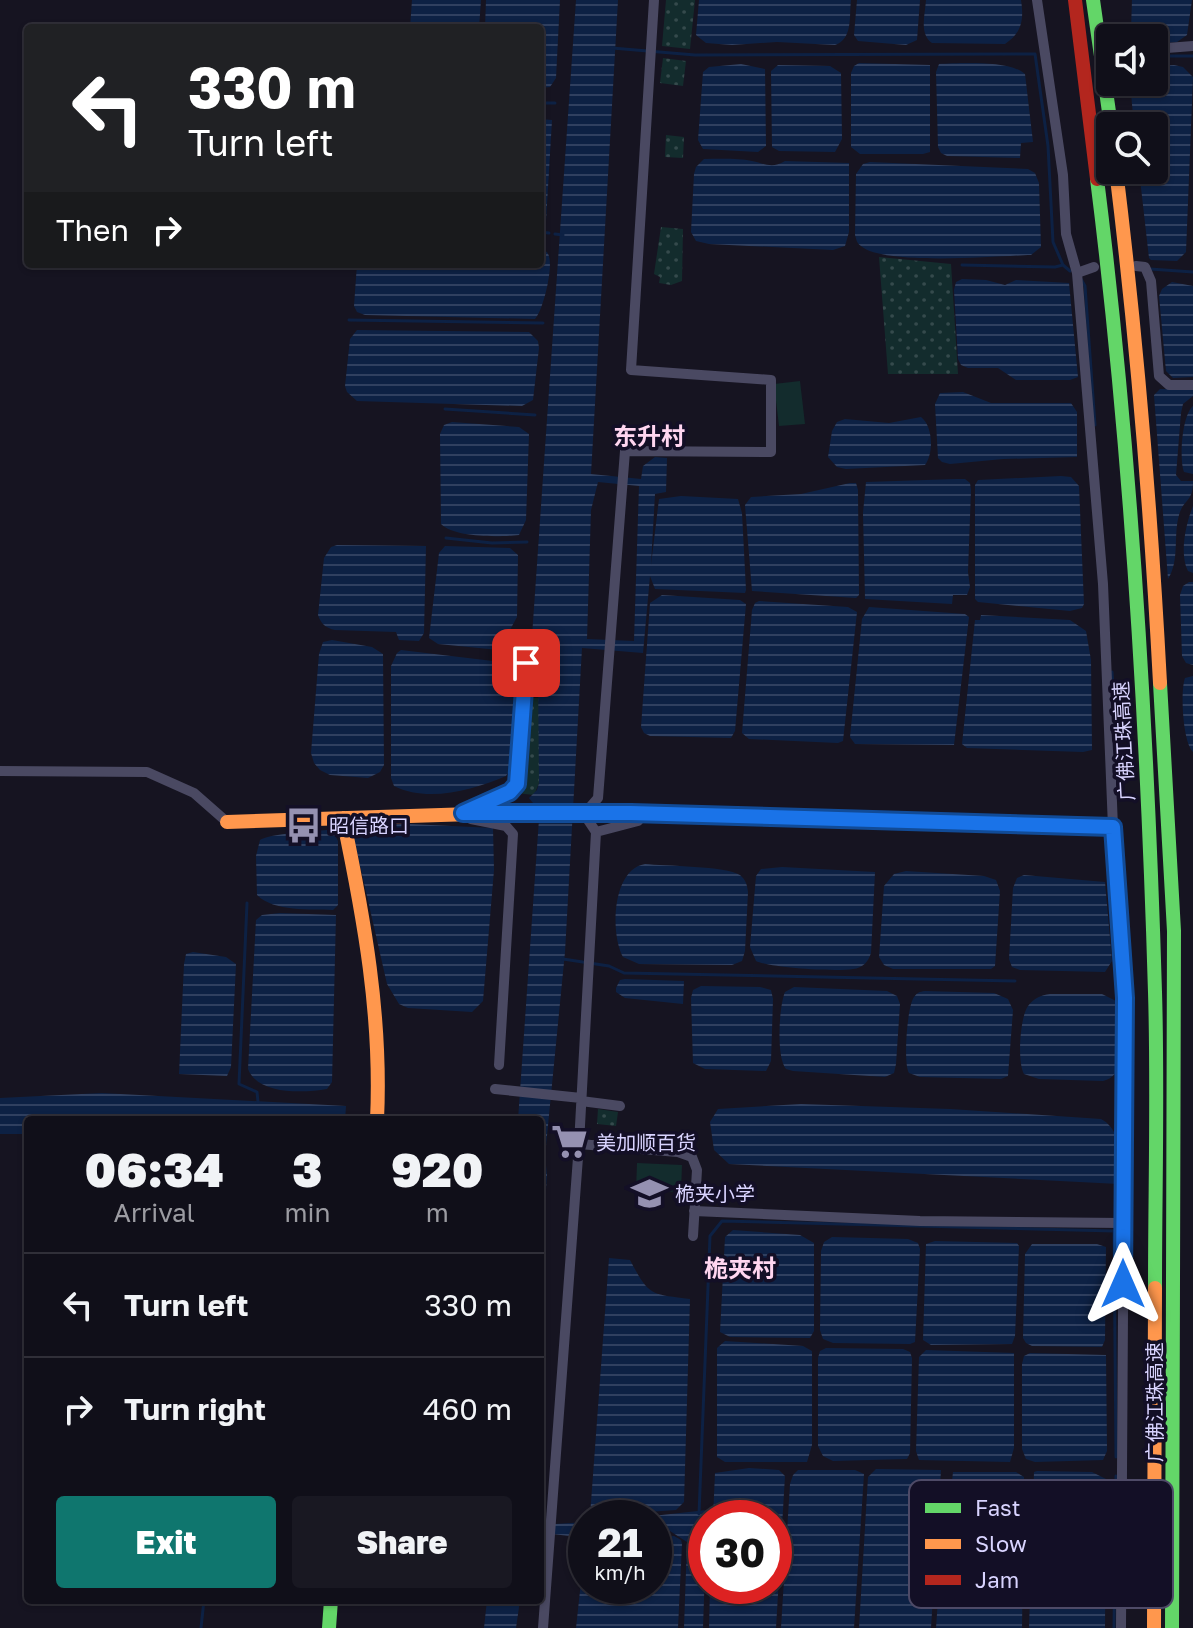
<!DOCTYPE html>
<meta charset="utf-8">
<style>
:root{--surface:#100f19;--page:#191822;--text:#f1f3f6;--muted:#9c9ca2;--line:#302f38;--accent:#0f766e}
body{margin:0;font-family:"Golos Text","Noto Sans SC",sans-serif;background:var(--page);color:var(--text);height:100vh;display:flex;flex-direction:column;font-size:30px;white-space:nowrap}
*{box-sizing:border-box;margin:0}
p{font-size:26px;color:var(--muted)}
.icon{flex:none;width:44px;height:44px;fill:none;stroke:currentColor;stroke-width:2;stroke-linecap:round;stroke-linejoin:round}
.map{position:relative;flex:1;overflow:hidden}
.side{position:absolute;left:24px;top:1116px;width:520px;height:488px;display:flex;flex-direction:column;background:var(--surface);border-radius:8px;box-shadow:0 2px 6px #0004,0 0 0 2px var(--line)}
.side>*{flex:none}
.top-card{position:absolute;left:24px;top:24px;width:520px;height:244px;border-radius:8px;box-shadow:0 2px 6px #0004,0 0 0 2px var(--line);background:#202124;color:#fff;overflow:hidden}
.fabs{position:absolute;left:1096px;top:24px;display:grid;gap:16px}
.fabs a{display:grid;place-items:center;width:72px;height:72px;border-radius:8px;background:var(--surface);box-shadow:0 2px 6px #0004,0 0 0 2px var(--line);font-size:40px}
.speed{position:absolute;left:568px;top:1500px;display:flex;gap:16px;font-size:40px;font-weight:700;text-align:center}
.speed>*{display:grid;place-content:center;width:104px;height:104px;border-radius:50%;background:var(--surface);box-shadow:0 2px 6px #0004,0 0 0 2px var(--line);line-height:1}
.speed small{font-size:20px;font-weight:400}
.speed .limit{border:12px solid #d22;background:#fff;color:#111}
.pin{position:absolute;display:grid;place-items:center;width:68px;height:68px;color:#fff;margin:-34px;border-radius:16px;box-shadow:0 4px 12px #0006}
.me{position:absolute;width:88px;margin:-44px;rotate:0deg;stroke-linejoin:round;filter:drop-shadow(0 0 6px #0008)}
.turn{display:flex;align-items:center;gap:28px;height:168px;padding:0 32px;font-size:36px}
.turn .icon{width:104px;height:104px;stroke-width:2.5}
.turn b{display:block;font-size:56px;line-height:68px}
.then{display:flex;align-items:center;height:76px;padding:0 32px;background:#0003;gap:16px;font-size:30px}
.eta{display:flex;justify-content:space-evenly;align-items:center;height:136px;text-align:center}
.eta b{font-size:48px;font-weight:800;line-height:56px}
.action{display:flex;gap:16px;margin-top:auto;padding:16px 32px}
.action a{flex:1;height:92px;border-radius:8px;background:var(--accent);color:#fff;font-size:32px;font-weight:800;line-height:92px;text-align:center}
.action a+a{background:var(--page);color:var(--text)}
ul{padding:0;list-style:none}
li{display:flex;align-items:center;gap:24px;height:104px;padding:0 32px;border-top:2px solid var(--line)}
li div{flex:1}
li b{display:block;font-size:30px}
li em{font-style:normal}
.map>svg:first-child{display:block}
.park{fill:#132c2d}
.garden{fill:url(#garden-dots)}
.water{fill:url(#water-rules);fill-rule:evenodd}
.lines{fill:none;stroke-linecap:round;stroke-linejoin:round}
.stream{stroke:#0d2144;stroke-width:3}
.street{stroke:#4a4962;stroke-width:10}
.fast{stroke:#63d668;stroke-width:14}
.slow{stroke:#ff974d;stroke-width:14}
.jam{stroke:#b3261e;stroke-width:14}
.fast-bridge{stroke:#63d668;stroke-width:14}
.route-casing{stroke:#114b97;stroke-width:20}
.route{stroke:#1a73e8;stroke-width:14}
.labels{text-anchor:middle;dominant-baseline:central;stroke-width:7;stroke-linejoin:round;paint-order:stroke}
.street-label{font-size:20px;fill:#d9d4ff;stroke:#130f26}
.poi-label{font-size:20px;fill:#d9d4ff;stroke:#130f26;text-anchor:start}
.quarter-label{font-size:24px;font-weight:bold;fill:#ffd6f0;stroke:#130f26}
.key{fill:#130f26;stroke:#4e4a67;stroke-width:2}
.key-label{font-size:22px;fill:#d9d4ff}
</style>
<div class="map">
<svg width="1193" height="1628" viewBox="0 0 1193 1628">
<defs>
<pattern id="garden-dots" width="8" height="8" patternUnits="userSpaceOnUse" patternTransform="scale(2)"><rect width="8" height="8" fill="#132c2d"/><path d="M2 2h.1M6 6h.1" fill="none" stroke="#354a4c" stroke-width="1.8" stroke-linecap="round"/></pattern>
<pattern id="water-rules" width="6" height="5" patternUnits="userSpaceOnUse" patternTransform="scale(2)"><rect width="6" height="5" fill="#0d2144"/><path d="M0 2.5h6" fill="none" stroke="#304060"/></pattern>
</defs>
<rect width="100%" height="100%" fill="#161421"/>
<!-- park -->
<path class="park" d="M800 381 805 424 779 426 774 384Z
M637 1163 682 1165 681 1192 636 1190Z"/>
<!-- garden -->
<path class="garden" d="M666 0H695L690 49 662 46Z
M663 58 686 61 683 86 660 83Z
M666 135 684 137 683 158 665 157Z
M661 227 683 229 682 281 671 285 659 283 660 277 654 274Z
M879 257 951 264 958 374H888Z
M527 698H540L539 783 534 795 516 793 521 785Z
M598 1109 618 1112 616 1126 597 1124Z"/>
<!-- water -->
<path class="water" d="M412 0H481L479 28H410Z
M486 0H560L556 78 550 87 540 88V28H485Z
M576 0H618L591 474 641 479 643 466 655 457 667 458 666 492 655 494 651 565 659 499 681 496 738 499 742 513 746 590 745 593 655 589 650 576 643 653 582 648 565 952 545 1156 547 1175 540 1274V1120H518L539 819 537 808 529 798 537 790 539 783 538 669 531 651ZM598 482 639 486 634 641 587 639 591 510Z
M699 0H851C849 17 853 39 835 45L777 42 732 45 706 43 696 35Z
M857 0H920L917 40 906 45 858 41 854 35Z
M926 0H1021C1024 19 1022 33 1005 44L932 43C919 34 925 15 926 0Z
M1132 0H1192L1187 35 1177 42 1154 44V38H1134L1131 30Z
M859 63 930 65V152L923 154H860L851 147V73L854 66Z
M741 64 765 69 766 146 758 152 703 149 698 140 703 72 709 67Z
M939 64C960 63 1009 60 1025 74L1033 142 1021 143 1020 158 947 156 941 153 938 147 936 72Z
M778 65 830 66 841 73 842 139 835 152 779 151 772 147 771 71Z
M1174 65 1183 67 1193 77 1186 252 1177 261 1151 260 1149 258 1139 170H1154V126H1134L1130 82H1154V66Z
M540 119 552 120 546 221 540 225Z
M704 159C719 159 737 158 752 161 766 164 772 169 785 161L849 163V232L845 246 833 250 709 244 696 241 691 232 694 174 696 167Z
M870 162 1028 169 1035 173 1039 183 1041 247 1031 255C998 256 884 266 861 246 856 242 857 241 855 235L856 174 863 164Z
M540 248C545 251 548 251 549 257 553 269 543 311 535 319L365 315 357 312 354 306 357 264H540Z
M962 279 986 280 1005 285 1016 280 1069 283 1078 377 1070 380H1016L998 368H968L961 365 958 359 954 290 956 282Z
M1172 282 1193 286V377L1173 378 1166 371 1159 296 1162 289Z
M357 330 529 332 538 341 539 348 533 400 522 406 357 401 347 392 345 386 350 339Z
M1160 389H1193V396L1183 404 1181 413 1176 475 1181 481H1193C1193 503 1184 498 1179 515 1173 536 1180 560 1168 579L1154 395Z
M963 392 991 403H1071L1077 412V457L1003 459 950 464 942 462 938 458 935 404 940 393Z
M1193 406V474L1184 472C1179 459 1182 415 1193 406Z
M921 417C933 426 934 453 925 465L846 469 837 467 828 457 832 431 837 422 845 419 889 423Z
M452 422 519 427 529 434 526 520 519 535C500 537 455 538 441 524L440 434 444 425Z
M1061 476 1071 477 1079 486 1084 604 1082 608 1070 611 978 602 975 599V485L978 480Z
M956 479H965L970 483 971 490 968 572 970 587 967 595H953L952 604 865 599 863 513 866 482Z
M850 483H856L858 490 859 595 856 598 752 591 745 505 751 497 801 494Z
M1193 506V573L1188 571C1179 554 1186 523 1193 506Z
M337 545 426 546 424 633 419 641 399 640 396 632 335 630C326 628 321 624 318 615L324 558 331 547Z
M445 546 510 548 518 555 517 617 499 650 438 644 429 638 439 553Z
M1189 582H1193V665L1186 663 1182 656 1180 595 1183 586Z
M662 595 740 600 746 604 735 731 731 738 650 736 644 733 641 727 650 603Z
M759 601 848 607 857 612 843 741 838 743 749 739 742 733 752 610 755 603Z
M869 607 965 614 969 617 954 745 855 744 850 737 862 619Z
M981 615 1070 620 1086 631 1091 660 1092 750 1083 752 967 748 962 744 975 620H980Z
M332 640 372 647 383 654 384 765 380 772 368 778 330 775 320 770 314 763 311 753 319 654 323 642Z
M401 650 501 662 514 668 517 679 509 771 506 776C473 790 428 803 394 786L391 778V666L397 653Z
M1193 676V752C1183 743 1180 692 1185 678Z
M410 824 493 828 494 870 483 1001 472 1012 408 1008 399 1004 387 984 354 839 356 830 364 825Z
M327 830 333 831 338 841V905L333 910C311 909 274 912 257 895L256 856 260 840C268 834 313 831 327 830Z
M645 864C664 866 726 866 740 875 746 880 747 885 748 892L745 951 742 961 732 965 639 964 623 957C610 934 612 869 645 864Z
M782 867 875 872 871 953C868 962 863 968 853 969 836 972 770 968 756 961L750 947 756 876 761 869Z
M906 871 984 876 996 880 1000 891 995 966 991 969H893L884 965 879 957 884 886 894 874Z
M1024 875 1105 882 1112 961 1105 972 1020 970 1012 967 1009 959 1013 888 1017 878Z
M280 913 336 915 332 1082 327 1089C303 1093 258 1095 248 1069L256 920 262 915Z
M193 952 226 957 236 964 231 1067 227 1076 179 1074 184 964 186 954Z
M625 979 684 981 683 1004 625 998 616 992V988L620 980Z
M701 986 760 987 771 990 773 999 771 1061 766 1071 705 1069 693 1063 691 998 693 990Z
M794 987 887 991 897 996 900 1004 896 1064 894 1073 885 1077 793 1071 786 1069C776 1057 779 1006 785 992Z
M925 991 994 993 1008 999 1013 1010 1008 1076 1001 1079 920 1077 909 1073C903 1063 907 1007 914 997 918 992 919 992 925 991Z
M1050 994H1102L1118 1002 1120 1062C1117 1072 1114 1078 1103 1081L1039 1079 1024 1074C1017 1062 1020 1017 1028 1006 1034 998 1041 995 1050 994Z
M102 1093 346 1106 345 1120H28V1134H0V1098Z
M801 1104 950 1109 1101 1119C1124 1131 1118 1161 1119 1184L729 1164 714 1150 710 1122 718 1109Z
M733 1230 800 1235 814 1243V1331L810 1338 730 1337 720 1332 725 1237Z
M832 1237 908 1239 918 1243 920 1249 915 1342 910 1344 833 1343 823 1339 820 1330 821 1251 824 1242Z
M935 1241 1017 1243 1019 1246 1015 1336 1012 1344 931 1345 923 1340 926 1244Z
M1032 1244H1097L1106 1247 1105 1340 1102 1347 1032 1346 1026 1343 1023 1338 1025 1254Z
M609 1258 630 1260C649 1296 650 1294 690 1299L684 1502 676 1510 590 1516Z
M725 1341 803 1346 812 1351V1445L807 1462H725L717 1457V1348Z
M826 1348 903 1349 910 1352 912 1358 910 1453 907 1459 833 1461 823 1456 818 1446V1358L820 1351Z
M926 1350 1014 1353V1448L1010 1462 919 1460 916 1451 919 1357Z
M1030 1353 1106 1355 1107 1451 1103 1460 1035 1462 1026 1459 1022 1449V1364L1024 1356Z
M749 1468 779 1470 785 1476 776 1628H709L710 1586H774V1518H713L715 1473Z
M876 1469 941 1470 931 1628H859L868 1477Z
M798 1470H855L864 1474 854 1628H781L790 1484 793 1475Z
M1037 1471 1092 1472 1106 1479 1105 1628H1029L1034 1472Z
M953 1472H1016L1024 1477 1022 1628H936L946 1487 952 1481Z
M707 1510 703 1628H684L687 1542 670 1531 654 1532V1518H634Z
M586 1522V1538L544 1533 540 1535V1525Z
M674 1536 681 1540 682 1544 678 1628H576L583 1563H586V1586H654V1538Z
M487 1600H520L516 1628H484Z"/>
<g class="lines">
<!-- stream -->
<path class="stream" d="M612 48 695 55 1035 54 1048 146 1053 242 1063 265 1055 267 962 265
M1157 56H1193
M540 103H555
M540 232 549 233
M555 234 563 235
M1063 265 1070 271
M1150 269 1193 272
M1081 279 1085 286 1095 425
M349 320 543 323
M445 409 535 415
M446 538 492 543 527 542
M1112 672 1117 751
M247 903 239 1084 257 1092 258 1102
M563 959 609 966 624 973 1015 981
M699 1514 710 1236 722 1221 1114 1231 1116 1457
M201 1628 204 1600
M1114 1628 1116 1476"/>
<!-- street -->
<path class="street" d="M1037 0 1063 175 1066 234 1077 273 1103 584 1113 827 1125 998 1121 1628
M1154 49 1193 46
M1136 266 1145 267 1151 281 1159 376 1169 385H1193
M1077 273 1094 267
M0 771 147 772 194 793 227 822
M466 812 510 792 517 784 526 650
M671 814 1113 827
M471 819 506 826 513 834 499 1065
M596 832 638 821 644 814
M495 1089 581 1098
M581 1101 620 1106
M579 1144 678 1152 692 1157 697 1170 693 1236
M694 1211 920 1221 1123 1223
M543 1628 579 1144 596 832 584 814 598 798 625 451 771 452V380L631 370 654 0"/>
<!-- fast -->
<path class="fast" d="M1093 0 1111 126
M1097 179C1131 449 1147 720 1155 992 1158 1090 1155 1190 1155 1288
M1160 683 1174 931 1172 1628
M631 813 671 814
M329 1628 331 1600"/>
<!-- slow -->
<path class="slow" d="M1116 170C1137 341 1151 512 1160 683
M343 818C364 918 382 1017 377 1120
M227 822 472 814
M1154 1628 1155 1288"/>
<!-- jam -->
<path class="jam" d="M1075 0 1097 179"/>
<!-- fast-bridge -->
<path class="fast-bridge" d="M472 814 631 813"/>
</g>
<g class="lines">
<defs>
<path id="route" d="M526 663 517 784 510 792 463 813H631L1113 827 1125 998 1123 1284"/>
</defs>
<!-- route casing -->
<use href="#route" class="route-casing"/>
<!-- route -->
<use href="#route" class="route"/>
</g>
<!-- icons -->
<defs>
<symbol id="bus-bare" viewBox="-9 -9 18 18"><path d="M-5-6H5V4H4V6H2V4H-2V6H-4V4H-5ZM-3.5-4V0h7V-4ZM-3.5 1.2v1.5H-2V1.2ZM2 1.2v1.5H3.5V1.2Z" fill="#9591b1" stroke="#130f26" stroke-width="2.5" paint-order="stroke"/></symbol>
<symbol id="supermarket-bare" viewBox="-9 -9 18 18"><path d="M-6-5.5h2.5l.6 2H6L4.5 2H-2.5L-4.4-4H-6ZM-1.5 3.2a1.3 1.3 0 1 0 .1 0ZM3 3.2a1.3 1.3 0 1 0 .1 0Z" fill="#9591b1" stroke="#130f26" stroke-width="2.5" paint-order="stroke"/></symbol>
<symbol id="school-bare" viewBox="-9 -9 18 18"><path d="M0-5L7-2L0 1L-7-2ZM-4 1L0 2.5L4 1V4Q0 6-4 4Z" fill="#9591b1" stroke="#130f26" stroke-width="2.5" paint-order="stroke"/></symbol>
</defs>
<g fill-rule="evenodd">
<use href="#bus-bare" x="278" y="800" width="51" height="51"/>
<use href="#supermarket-bare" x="544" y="1116" width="51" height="51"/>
<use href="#school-bare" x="624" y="1168" width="51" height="51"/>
</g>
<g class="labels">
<!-- street labels -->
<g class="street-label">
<text transform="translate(1123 741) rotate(-93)">广佛江珠高速</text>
<text transform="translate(1154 1402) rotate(-90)">广佛江珠高速</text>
</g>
<!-- poi labels -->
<g class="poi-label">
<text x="329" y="825">昭信路口</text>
<text x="596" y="1142">美加顺百货</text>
<text x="675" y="1193">桅夹小学</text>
</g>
<!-- quarter labels -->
<g class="quarter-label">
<text x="649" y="435">东升村</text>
<text x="740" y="1267">桅夹村</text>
</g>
</g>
<!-- legend -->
<rect x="909" y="1480" width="264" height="128" rx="12" class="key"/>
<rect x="925" y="1503" width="36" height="10" fill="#63d668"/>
<rect x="925" y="1539" width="36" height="10" fill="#ff974d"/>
<rect x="925" y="1575" width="36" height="10" fill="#b3261e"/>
<g class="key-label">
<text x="975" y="1516">Fast</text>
<text x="975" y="1552">Slow</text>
<text x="975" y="1588">Jam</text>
</g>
</svg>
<div class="fabs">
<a><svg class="icon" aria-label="sound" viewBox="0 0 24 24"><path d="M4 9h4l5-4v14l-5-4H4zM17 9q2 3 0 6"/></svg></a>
<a><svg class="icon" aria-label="search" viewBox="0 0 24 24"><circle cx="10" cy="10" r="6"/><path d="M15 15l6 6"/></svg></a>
</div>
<div class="speed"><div>21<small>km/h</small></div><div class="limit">30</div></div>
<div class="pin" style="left:526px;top:663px;background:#d93025"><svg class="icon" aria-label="arrive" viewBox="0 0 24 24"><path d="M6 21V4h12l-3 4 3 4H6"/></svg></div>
<svg class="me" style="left:1123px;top:1284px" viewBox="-20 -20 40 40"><path d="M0-17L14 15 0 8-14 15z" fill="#1a73e8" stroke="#fff" stroke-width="4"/></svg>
<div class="top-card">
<div class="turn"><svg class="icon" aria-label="left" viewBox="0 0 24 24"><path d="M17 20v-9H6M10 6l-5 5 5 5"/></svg><div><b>330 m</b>Turn left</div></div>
<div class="then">Then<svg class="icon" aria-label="right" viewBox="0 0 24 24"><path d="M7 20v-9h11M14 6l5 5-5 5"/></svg></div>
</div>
<section class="side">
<div class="eta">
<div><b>06:34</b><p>Arrival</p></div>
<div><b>3</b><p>min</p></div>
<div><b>920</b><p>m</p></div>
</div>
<ul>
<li><svg class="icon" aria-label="left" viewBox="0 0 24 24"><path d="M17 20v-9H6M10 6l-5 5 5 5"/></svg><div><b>Turn left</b></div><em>330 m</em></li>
<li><svg class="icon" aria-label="right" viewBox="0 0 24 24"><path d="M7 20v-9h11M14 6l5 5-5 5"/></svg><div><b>Turn right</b></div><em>460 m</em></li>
</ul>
<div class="action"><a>Exit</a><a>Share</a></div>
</section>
</div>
